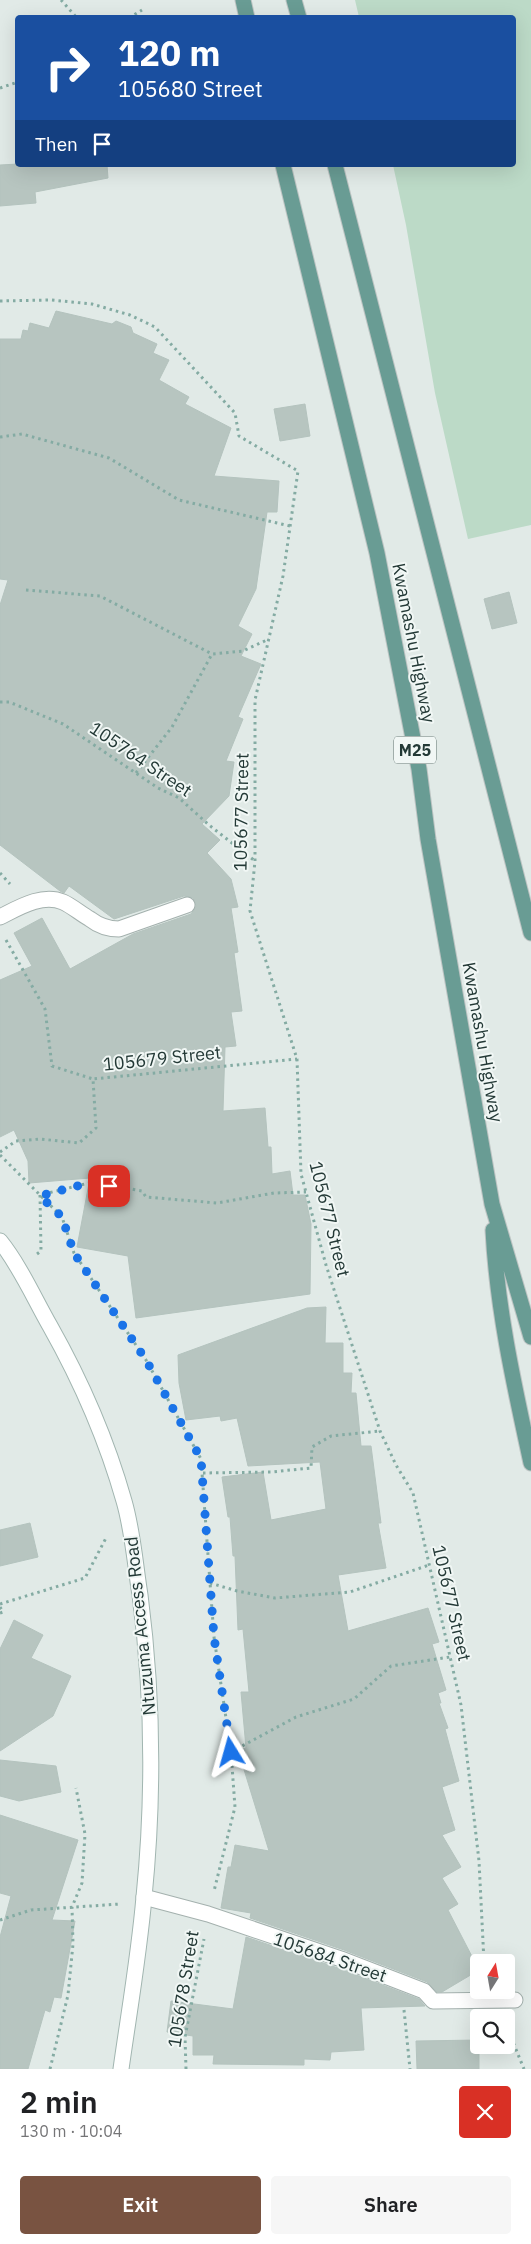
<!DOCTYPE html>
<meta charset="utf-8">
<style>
:root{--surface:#fff;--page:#f6f6f6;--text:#202124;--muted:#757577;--accent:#795341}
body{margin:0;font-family:"IBM Plex Sans",sans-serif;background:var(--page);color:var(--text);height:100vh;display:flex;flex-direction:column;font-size:19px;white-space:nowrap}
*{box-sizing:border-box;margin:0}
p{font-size:16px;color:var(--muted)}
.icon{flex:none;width:28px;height:28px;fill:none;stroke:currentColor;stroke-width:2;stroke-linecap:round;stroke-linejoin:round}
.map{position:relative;height:2069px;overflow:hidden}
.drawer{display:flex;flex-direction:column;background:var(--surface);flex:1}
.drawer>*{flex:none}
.top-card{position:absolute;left:15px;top:15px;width:501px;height:152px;border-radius:5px;box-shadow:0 5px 20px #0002;background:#1a4fa0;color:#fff;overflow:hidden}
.needle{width:32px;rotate:11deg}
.buttons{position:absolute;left:470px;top:1954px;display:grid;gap:10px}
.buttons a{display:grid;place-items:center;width:45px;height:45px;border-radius:5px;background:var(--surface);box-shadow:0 5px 20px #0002;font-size:25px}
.pin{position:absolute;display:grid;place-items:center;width:42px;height:42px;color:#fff;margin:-21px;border-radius:10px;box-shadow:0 2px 8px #0006}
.me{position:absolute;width:55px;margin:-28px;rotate:352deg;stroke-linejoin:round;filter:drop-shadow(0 0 4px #0008)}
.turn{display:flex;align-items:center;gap:18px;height:105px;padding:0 20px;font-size:22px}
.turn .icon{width:65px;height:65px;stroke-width:2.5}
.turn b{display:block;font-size:35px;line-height:42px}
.then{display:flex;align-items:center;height:48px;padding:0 20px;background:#0003;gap:10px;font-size:19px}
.round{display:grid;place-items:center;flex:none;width:52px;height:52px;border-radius:5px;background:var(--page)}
.overview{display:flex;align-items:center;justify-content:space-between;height:85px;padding:0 20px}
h1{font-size:30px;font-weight:600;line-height:38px}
.cta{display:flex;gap:10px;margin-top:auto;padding:10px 20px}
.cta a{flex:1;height:58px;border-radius:5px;background:var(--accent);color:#fff;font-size:20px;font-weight:600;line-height:58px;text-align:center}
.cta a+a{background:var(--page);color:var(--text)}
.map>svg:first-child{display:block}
.green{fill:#bcdac7}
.building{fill:#b7c5c0;stroke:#b4c3be}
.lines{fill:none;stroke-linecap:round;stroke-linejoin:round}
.street-casing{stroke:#a4b1ae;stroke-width:17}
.secondary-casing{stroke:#a1b5b0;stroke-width:17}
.primary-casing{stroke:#bdc4c3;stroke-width:17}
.path{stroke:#84aba3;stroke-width:3;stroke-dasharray:2.5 4;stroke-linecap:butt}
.street{stroke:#fff;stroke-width:15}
.secondary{stroke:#fff;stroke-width:15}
.primary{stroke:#699c94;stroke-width:15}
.route{stroke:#1a73e8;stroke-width:9;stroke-dasharray:0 16.2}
.labels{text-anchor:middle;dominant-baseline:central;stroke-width:4;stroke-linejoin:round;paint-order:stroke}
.shield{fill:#f1f7f5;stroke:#61726f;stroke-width:1}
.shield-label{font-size:16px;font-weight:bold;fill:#233936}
.street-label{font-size:18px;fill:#233936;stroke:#f1f7f5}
</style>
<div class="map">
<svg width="531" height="2069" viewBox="0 0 531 2069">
<rect width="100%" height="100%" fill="#e1eae7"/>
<!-- green -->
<path class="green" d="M355 0H531V525L468 539 435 393 406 225 393 165H514V18L359 17Z"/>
<!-- building -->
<path class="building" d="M18 164 107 165 108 178 35 192 36 203 0 206V165Z
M56 311 112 324 116 321 131 327 133 333 157 344 153 353 169 360 159 380 189 397 185 404 231 428 214 476 279 481 277 512H267L256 589 238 626 252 634 241 656 261 664 238 717 243 719 226 761 234 762 229 796 202 824 220 840 207 853 231 879 238 907 231 908 238 952 234 953 242 1011 231 1012 236 1046 225 1047 223 1111 265 1108 268 1147H271L272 1174 290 1171 293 1195H305L311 1224 310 1294 136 1318 128 1256 77 1247 90 1178 29 1183 28 1161 14 1130 0 1137V980L32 966 14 933 42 918 70 969 133 934 191 914 196 906 193 898 184 896 114 919 69 886 64 893 60 891 0 845V605L8 580 0 579V339H21L23 330 28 331 30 323 49 328Z
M305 404 310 436 280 441 274 409Z
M509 592 517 623 492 629 484 599Z
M326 1307 325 1343H343V1373H352L351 1393H356L361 1446H371L381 1523H378L386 1568 338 1575 348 1631 428 1608 439 1642 432 1644 446 1690 438 1693 441 1703H439L448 1728 445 1729 459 1781 442 1787 455 1830 442 1835 461 1867 442 1878 458 1904 448 1910 479 1970 442 1992H437L427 1982 344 1950 250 1918 251 1913 221 1908 228 1867H231L235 1845 269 1851 238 1750 246 1748 241 1692H249L243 1629 238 1630 235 1556H233L230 1517H228L222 1477 263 1472 271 1520 326 1509 320 1462 248 1466 237 1418 221 1421 220 1416 186 1420 179 1383 178 1355 307 1308Z
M30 1523 38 1557 0 1566V1530Z
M14 1620 43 1635 31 1658 71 1676 53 1716 0 1751V1649Z
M0 1760 56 1766 61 1792 19 1801 0 1796Z
M0 1815 78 1840 52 1920 75 1921 61 1998 54 1997 50 2012 45 2010 28 2069H0V1937L11 1896 0 1893Z
M246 1937 338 1968 419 1999 425 2006 361 2008 364 2050 331 2052 330 2060 304 2059V2065L213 2064 214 2055H193V2036L167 2032 171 2001 233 2009Z
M479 2040V2069H417L416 2041Z"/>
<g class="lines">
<defs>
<path id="street" d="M0 917C18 908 42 893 63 902 72 906 81 914 90 919 99 926 108 929 119 929L187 905
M144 1897 208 1914 341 1959 424 1991 433 2001 515 2000"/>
<path id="secondary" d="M0 1241C20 1266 34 1298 50 1326 81 1381 107 1441 124 1501 133 1532 135 1564 140 1595 153 1695 154 1797 144 1897 139 1955 129 2012 121 2069"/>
<path id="primary" d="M243 0 247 18
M294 0 299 18
M283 165 377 553 419 769 428 839 492 1204 531 1337
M335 165 531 933
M493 1230C497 1309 514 1385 531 1463"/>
</defs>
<!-- street casing -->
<use href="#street" class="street-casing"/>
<!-- secondary casing -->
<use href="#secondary" class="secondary-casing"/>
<!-- primary casing -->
<use href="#primary" class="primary-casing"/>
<!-- path -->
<path class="path" d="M61 0 77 18
M129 18 142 10
M0 88 18 82
M0 301 51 300 92 304 130 315 155 327 235 413 239 436 298 471 283 576 255 700V861L250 911 297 1059 301 1174 326 1265 380 1431 396 1465 413 1493 461 1705 479 1861 484 1962
M0 437 22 434 109 458 179 500 290 526
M26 590 100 596 212 654 243 651 269 639
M0 702H9L63 724 158 788 179 798 209 825 255 861
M136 773 172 727 212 654
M0 873 10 884
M6 940 45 1009 52 1066 93 1079
M0 1152 16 1141 40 1139 79 1143 96 1128 93 1079 297 1059
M0 1155 62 1217 74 1253 146 1360 201 1459 214 1637 231 1752 235 1807 214 1891
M37 1254 41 1251 40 1195 93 1182 142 1191 146 1197 217 1203 274 1193 306 1192
M203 1473 271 1472 311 1468 312 1447 331 1436 380 1431
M210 1583 237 1591 275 1598 350 1592 429 1565
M0 1604 85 1578 106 1538
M0 1607 3 1612 0 1613
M231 1752 296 1717 354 1699 391 1666 450 1657
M0 1920 31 1910 120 1904
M404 2010 410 2069
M506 2025 524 2069
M50 2069 68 1995 73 1944 72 1907 82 1883 85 1834 76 1788
M186 2069 185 2037 204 1939"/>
<!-- street -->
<use href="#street" class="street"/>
<!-- secondary -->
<use href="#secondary" class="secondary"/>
<!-- primary -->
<use href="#primary" class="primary"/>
</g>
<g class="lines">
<!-- route -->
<path class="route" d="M109 1186 92 1182 40 1196 62 1217 74 1253 146 1360 201 1459 214 1637 231 1752"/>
</g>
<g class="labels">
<!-- shield labels -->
<rect class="shield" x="394" y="736.5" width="42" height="27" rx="4"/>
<g class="shield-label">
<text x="415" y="750">M25</text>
</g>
<!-- street labels -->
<g class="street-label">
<text transform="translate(414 643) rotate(79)">Kwamashu Highway</text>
<text transform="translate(141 759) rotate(34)">105764 Street</text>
<text transform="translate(241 812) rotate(-89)">105677 Street</text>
<text transform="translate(483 1042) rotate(80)">Kwamashu Highway</text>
<text transform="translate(162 1058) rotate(-6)">105679 Street</text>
<text transform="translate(330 1219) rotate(76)">105677 Street</text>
<text transform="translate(452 1603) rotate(77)">105677 Street</text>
<text transform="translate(140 1626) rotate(-96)">Ntuzuma Access Road</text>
<text transform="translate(330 1957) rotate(19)">105684 Street</text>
<text transform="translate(183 1989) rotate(-81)">105678 Street</text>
</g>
</g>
</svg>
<div class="buttons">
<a><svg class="needle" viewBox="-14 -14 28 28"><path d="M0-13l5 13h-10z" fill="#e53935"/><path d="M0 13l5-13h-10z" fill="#757577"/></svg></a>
<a><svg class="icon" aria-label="search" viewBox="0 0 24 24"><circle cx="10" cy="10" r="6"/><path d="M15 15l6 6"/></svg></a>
</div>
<div class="pin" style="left:109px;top:1186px;background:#d93025"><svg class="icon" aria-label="arrive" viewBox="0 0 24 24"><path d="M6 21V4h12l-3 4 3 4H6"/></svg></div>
<svg class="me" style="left:231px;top:1752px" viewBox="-20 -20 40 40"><path d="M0-17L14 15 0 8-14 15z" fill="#1a73e8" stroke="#fff" stroke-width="4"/></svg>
<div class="top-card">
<div class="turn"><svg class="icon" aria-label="right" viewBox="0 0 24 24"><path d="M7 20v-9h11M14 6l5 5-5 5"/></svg><div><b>120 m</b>105680 Street</div></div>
<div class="then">Then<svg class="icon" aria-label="arrive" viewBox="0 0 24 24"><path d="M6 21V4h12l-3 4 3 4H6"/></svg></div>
</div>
</div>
<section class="drawer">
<div class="overview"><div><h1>2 min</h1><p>130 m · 10:04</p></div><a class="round" style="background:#d93025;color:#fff"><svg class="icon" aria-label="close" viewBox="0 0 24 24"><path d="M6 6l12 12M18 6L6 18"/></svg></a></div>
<div class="cta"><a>Exit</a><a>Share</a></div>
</section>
